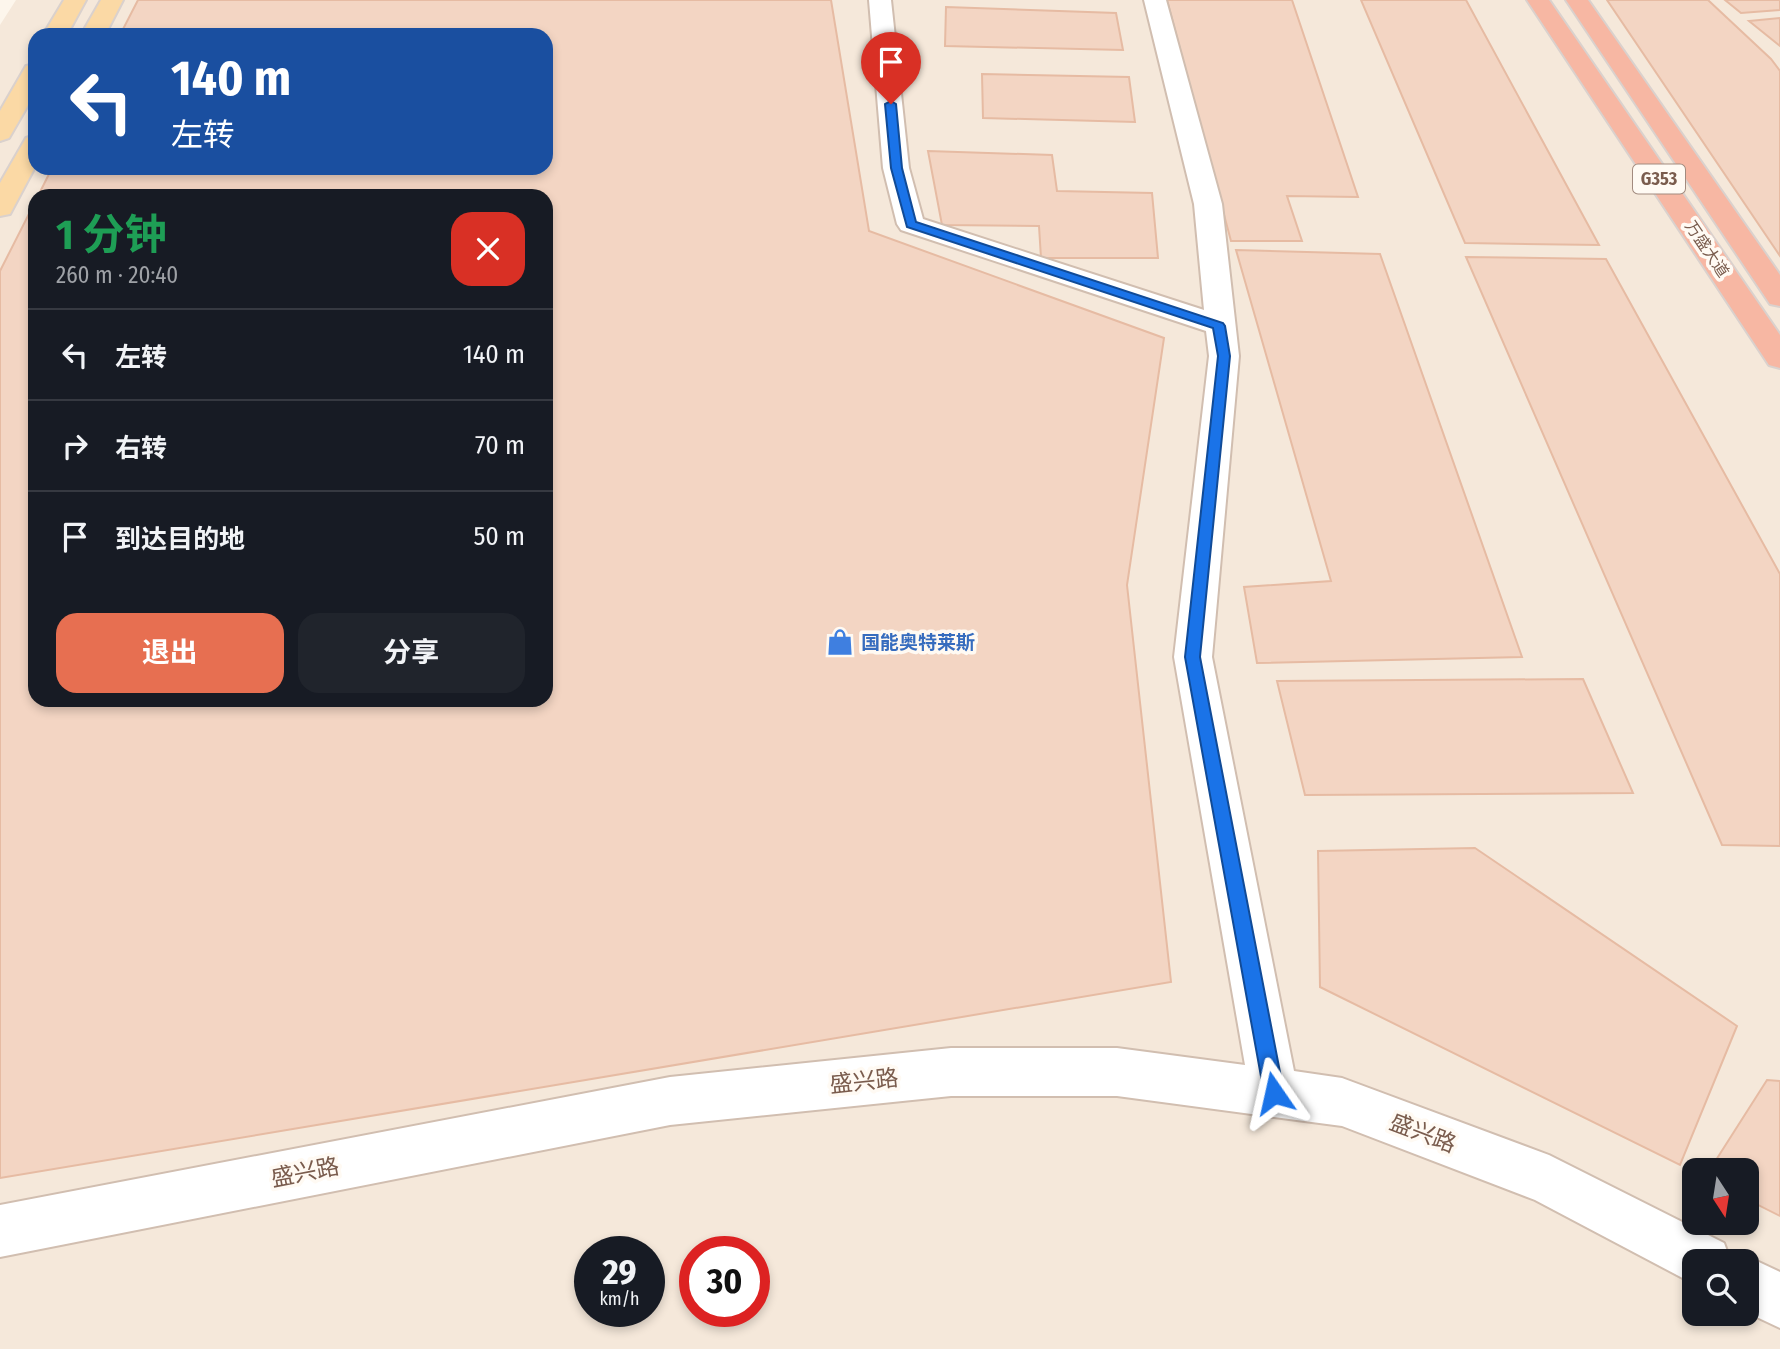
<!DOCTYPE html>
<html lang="zh">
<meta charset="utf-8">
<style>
:root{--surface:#171b24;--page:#20242c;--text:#f1f3f6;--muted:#9ea1a6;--line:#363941;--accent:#e76f51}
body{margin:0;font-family:"Fira Sans Condensed","Noto Sans SC",sans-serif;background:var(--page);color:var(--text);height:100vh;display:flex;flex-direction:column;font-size:26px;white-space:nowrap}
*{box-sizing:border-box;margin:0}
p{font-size:23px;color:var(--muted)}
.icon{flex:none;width:38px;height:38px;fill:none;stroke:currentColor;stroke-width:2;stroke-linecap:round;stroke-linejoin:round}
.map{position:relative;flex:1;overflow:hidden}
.drawer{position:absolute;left:28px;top:189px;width:525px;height:518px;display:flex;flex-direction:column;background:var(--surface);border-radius:21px;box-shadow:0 4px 10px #0003}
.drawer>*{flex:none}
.guide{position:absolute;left:28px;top:28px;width:525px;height:147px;border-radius:21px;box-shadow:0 4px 10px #0003;background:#1a4fa0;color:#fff;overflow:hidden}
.needle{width:46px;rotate:168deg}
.fabs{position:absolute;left:1682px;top:1158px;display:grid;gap:14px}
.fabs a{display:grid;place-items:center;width:77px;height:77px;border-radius:14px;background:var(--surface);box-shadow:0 4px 10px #0003;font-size:35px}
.speed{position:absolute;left:574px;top:1236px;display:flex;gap:14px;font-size:35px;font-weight:700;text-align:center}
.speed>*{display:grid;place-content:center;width:91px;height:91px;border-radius:50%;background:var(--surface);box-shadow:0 4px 10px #0003;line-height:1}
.speed small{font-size:18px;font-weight:400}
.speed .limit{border:10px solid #d22;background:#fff;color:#111}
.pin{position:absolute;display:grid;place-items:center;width:60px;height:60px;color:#fff;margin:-72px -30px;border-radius:50% 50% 50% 0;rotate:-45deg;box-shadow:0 0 7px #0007}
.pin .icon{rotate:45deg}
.me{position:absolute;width:77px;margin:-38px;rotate:349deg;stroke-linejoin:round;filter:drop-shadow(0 0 5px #0008)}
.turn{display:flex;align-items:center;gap:24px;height:147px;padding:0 28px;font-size:32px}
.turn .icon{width:91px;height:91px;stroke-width:2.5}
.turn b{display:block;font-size:49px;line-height:60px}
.round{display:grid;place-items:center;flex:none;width:74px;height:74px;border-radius:21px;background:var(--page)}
.summary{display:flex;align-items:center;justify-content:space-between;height:119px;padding:0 28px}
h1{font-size:42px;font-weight:700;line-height:52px;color:#1e9e55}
.cta{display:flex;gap:14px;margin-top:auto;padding:14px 28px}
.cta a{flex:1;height:80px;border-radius:21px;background:var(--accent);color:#fff;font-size:28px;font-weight:700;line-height:80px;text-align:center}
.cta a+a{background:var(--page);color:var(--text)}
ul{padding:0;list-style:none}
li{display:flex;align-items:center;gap:21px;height:91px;padding:0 28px;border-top:2px solid var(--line)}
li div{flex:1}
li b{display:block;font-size:26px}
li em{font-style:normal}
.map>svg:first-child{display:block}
.residential{fill:#f5e8da;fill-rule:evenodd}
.building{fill:#f3d5c3;stroke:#e6bba3;stroke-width:2}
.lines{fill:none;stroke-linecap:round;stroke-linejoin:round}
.street-casing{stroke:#d1beb0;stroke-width:4}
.primary-casing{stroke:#dad1cd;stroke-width:4}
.highway-casing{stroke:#dad1cd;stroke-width:4}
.street{fill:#fff;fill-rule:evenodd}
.primary{fill:#fbd9a5;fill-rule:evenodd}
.highway{fill:#f7b7a3;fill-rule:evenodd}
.route{fill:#1a73e8;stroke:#114b97;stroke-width:2}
.labels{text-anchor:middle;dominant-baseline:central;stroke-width:7;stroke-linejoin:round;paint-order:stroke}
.far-street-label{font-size:16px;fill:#7a5c4d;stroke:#fffaf3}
.shield{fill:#fffaf3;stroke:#a28b7f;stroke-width:2}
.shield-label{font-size:18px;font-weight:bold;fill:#7a5c4d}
.shop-label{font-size:19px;font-weight:bold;fill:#366cbe;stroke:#fffaf3;text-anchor:start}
.near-street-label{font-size:23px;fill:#7a5c4d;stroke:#fffaf3}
</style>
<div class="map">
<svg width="1780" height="1349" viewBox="0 0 1780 1349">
<rect width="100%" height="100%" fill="#fdf6ec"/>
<!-- residential -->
<path class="residential" d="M16 0H1780V1349H0V25ZM35 35H546V168H35ZM35 196H546V700H35ZM1694 1171H1746V1223H1694ZM590 1251H649V1311H590ZM695 1251H754V1311H695ZM1694 1262H1746V1314H1694Z"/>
<!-- building -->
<path class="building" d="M138 0H831L869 231 1164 338 1127 585 1171 982 0 1178V271L35 202V700H546V196H38L52 168H546V35H120Z
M1167 0H1292L1358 197 1287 196 1302 241H1231Z
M1361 0H1466L1599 245 1465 243Z
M1607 0H1708L1771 59 1780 71V256Z
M1725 0H1780V10L1741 13Z
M946 7 1116 13 1123 50 945 46Z
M1780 18V46L1749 21Z
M982 74 1129 77 1135 122 983 118Z
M928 151 1052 155 1057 191 1152 193 1158 258H1041L1039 226 942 225Z
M1236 250 1380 254 1522 657 1257 663 1244 587 1331 581Z
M1466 257 1606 259 1780 574V846L1722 845Z
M1583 679 1633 793 1305 795 1277 681Z
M1475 848 1737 1026 1680 1165 1320 987 1318 851Z
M1767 1080 1780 1081V1216L1746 1199V1171H1709Z"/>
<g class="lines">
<defs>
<path id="street" d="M869 0H891L909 168 923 219 1204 310 1194 204 1144 0H1166L1222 204 1239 356 1212 657 1294 1071 1342 1078 1549 1155 1724 1243 1731 1262H1694V1284L1535 1200 1342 1126 1117 1096H951L670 1125 0 1257V1205L670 1077 951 1048H1117L1245 1065 1174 657 1209 356 1206 331 901 230 897 224 883 168Z
M1746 1256 1780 1272V1328L1746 1312V1262H1733Z"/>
<path id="primary" d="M64 0H86L67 35H43Z
M101 0H123L105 35H81Z
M35 64V93L9 138 0 141V111L26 66Z
M35 135V167L10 214 0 216V183L26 138Z"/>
<path id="highway" d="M1527 0H1549L1780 335V368L1769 365Z
M1566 0H1588L1780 275V306L1770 304Z"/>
</defs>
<!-- street casing -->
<use href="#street" class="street-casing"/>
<!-- primary casing -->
<use href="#primary" class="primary-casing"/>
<!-- highway casing -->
<use href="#highway" class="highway-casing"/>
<!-- street -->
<use href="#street" class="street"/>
<!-- primary -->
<use href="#primary" class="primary"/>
<!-- highway -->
<use href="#highway" class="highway"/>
</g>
<!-- route -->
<path class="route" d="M891 101 896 104 902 168 916 222 1223 323 1225 326 1230 356 1200 657 1284 1093 1281 1100 1274 1103 1267 1100 1264 1093 1185 657 1218 356 1213 328 907 227 891 168 885 104Z"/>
<!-- icons -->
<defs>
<symbol id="shop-bare" viewBox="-9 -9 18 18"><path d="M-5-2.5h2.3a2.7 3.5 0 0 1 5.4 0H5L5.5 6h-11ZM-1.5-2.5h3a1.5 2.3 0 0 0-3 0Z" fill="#3f7fe0" stroke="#fffaf3" stroke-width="2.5" paint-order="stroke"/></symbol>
</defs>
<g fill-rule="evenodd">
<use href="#shop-bare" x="821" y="623" width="38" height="38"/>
</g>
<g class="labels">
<!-- far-street labels -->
<g class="far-street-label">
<text transform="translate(1707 249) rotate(56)">万盛大道</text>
</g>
<!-- shield labels -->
<rect class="shield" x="1633" y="164.5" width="52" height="29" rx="5"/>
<g class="shield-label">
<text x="1659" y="179">G353</text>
</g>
<!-- shop labels -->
<g class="shop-label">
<text x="861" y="642">国能奥特莱斯</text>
</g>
<!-- near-street labels -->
<g class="near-street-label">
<text transform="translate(864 1081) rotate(-6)">盛兴路</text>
<text transform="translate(1423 1133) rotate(21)">盛兴路</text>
<text transform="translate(305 1172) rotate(-11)">盛兴路</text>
</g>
</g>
</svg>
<div class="fabs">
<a><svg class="needle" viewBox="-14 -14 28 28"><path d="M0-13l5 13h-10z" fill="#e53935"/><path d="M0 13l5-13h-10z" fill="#9ea1a6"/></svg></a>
<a><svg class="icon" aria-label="search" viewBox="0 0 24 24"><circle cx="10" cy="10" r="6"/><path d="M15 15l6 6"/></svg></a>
</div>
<div class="speed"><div>29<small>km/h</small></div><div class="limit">30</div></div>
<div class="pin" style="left:891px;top:104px;background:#d93025"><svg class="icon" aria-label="arrive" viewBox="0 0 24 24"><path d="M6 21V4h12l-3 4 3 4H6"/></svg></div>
<svg class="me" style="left:1274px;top:1093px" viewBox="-20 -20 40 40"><path d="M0-17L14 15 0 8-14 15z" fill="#1a73e8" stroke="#fff" stroke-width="4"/></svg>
<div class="guide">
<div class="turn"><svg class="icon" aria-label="left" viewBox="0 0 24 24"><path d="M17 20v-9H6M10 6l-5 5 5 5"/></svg><div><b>140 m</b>左转</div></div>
</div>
<section class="drawer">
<div class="summary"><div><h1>1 分钟</h1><p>260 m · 20:40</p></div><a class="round" style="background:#d93025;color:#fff"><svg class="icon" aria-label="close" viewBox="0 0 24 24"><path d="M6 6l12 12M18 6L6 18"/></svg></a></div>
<ul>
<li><svg class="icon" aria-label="left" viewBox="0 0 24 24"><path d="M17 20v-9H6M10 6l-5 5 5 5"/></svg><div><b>左转</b></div><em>140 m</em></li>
<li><svg class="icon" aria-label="right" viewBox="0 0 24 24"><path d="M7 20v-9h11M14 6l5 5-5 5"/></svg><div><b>右转</b></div><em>70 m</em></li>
<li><svg class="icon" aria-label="arrive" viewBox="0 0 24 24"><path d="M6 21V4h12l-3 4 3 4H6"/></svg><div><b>到达目的地</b></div><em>50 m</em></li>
</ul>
<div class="cta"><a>退出</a><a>分享</a></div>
</section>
</div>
